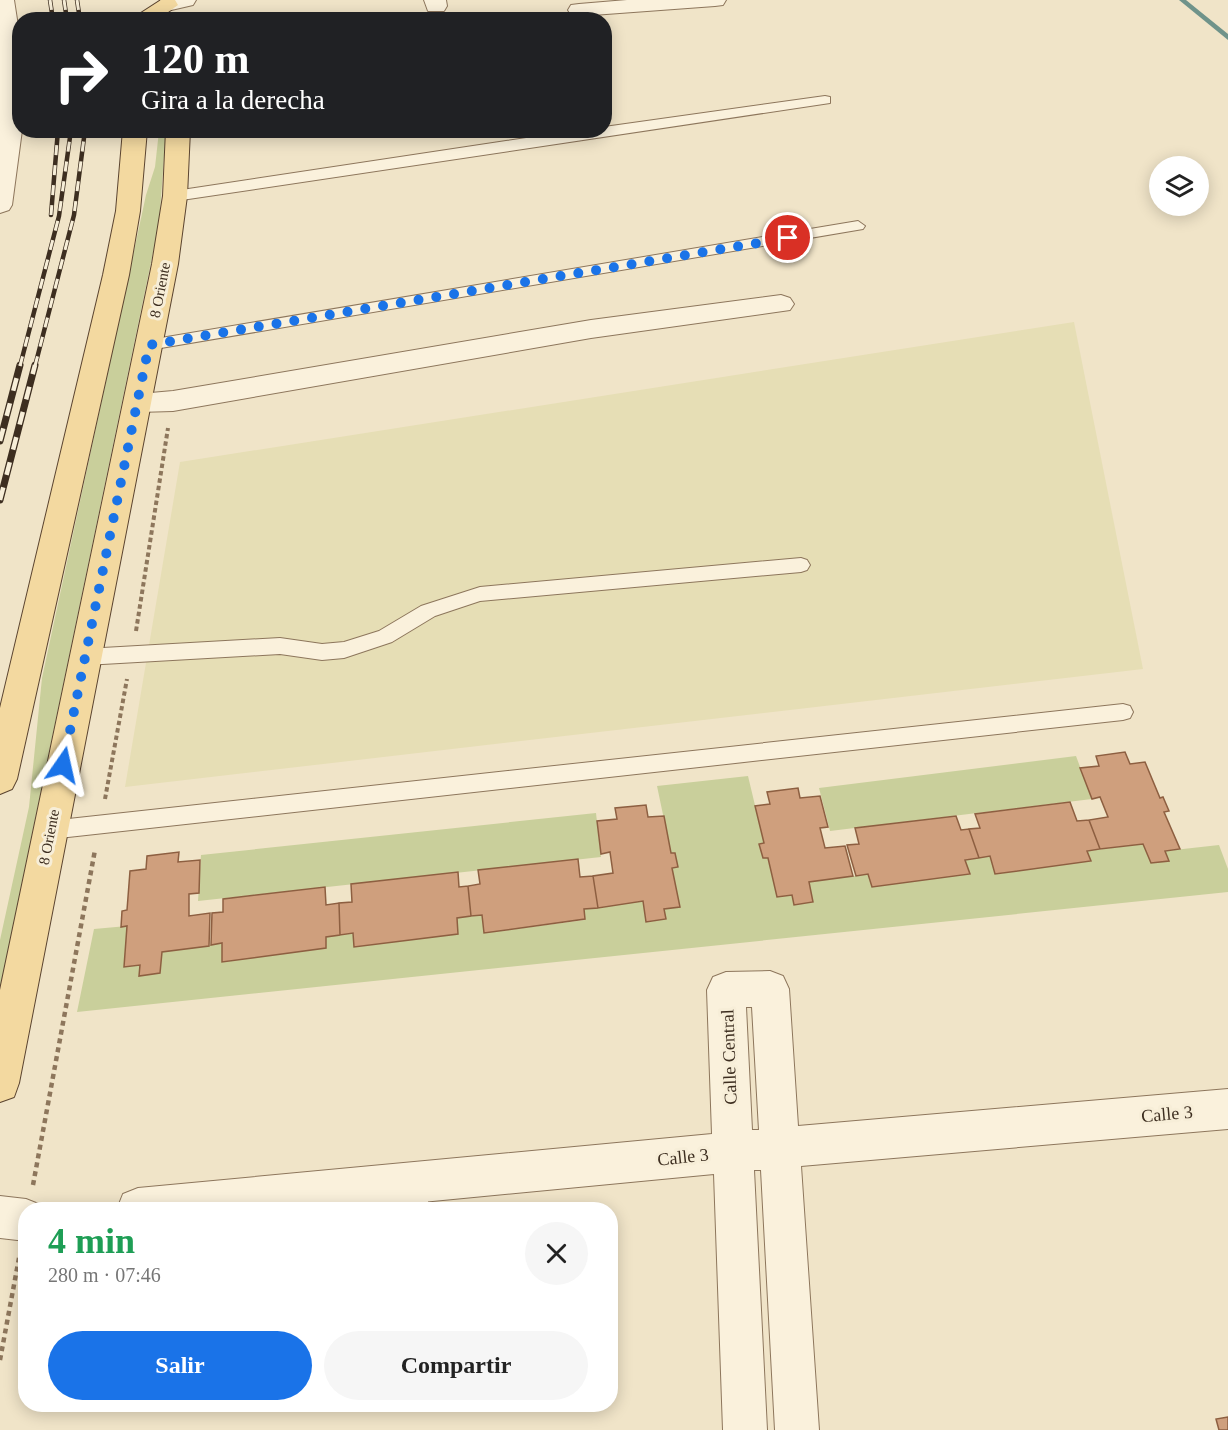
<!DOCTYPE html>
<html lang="es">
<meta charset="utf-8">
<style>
:root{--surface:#fff;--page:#f6f6f6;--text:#222;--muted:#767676;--accent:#1a73e8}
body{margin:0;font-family:Georgia,serif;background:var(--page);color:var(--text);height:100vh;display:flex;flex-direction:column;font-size:22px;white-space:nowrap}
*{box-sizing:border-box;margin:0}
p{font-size:20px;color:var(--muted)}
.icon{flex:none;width:33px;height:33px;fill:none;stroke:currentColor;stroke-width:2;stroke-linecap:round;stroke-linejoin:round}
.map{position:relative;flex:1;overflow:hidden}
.panel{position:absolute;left:18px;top:1202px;width:600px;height:210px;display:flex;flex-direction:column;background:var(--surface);border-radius:24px;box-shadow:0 3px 15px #0003}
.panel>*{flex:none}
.guide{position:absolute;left:12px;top:12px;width:600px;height:126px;border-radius:24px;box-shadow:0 3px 15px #0003;background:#202124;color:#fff;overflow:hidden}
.buttons{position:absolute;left:1149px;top:156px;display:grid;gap:12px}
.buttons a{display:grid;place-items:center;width:60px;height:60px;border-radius:50%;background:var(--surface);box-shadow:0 3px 15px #0003;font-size:30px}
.pin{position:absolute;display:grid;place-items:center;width:51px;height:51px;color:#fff;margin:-26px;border:3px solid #fff;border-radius:50%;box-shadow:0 2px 6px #0007}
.me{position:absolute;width:66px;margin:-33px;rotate:11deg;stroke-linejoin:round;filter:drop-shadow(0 0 4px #0008)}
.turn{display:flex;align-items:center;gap:21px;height:126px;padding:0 30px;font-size:27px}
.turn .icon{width:78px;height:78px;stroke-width:2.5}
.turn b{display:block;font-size:42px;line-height:51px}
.round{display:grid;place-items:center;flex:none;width:63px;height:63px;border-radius:32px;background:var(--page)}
.headline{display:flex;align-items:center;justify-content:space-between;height:102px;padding:0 30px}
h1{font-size:36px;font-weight:700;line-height:45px;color:#1e9e55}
.primary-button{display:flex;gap:12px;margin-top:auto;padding:12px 30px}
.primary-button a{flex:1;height:69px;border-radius:36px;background:var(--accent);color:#fff;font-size:24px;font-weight:700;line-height:69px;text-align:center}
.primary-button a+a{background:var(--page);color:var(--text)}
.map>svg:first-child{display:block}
.farmland{fill:#e6deb5}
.green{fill:#c9cf9b}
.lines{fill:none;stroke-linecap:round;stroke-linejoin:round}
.stream{fill:#6f938a;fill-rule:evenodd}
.building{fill:#cf9f7d;stroke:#8d5f41;stroke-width:1.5}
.service-casing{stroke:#8d765c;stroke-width:2}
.minor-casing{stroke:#8d765c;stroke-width:2}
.primary-casing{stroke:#5b4430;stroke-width:2}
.path-far1{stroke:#8d765c;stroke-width:4;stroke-dasharray:4.5 3;stroke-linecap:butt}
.path{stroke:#8d765c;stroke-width:4.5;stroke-dasharray:5 4;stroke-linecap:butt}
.service{fill:#faf1dc;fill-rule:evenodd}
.minor{fill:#faf1dc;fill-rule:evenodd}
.primary{fill:#f3d9a0;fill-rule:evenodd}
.rail-far1-casing{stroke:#3d2e20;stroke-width:4.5}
.rail-casing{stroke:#3d2e20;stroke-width:7}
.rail-far1{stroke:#f7eed8;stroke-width:3;stroke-dasharray:10;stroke-linecap:butt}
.rail{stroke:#f7eed8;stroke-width:4.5;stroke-dasharray:13;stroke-linecap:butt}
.route{stroke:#1a73e8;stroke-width:10;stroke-dasharray:0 18}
.labels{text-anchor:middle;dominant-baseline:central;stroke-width:6;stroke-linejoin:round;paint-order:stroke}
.street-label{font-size:15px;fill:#3d2e20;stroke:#f7eed8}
.near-street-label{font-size:18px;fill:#3d2e20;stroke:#f7eed8}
</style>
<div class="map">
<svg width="1228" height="1430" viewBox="0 0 1228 1430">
<rect width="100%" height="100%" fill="#f0e4c8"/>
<!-- farmland -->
<path class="farmland" d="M1074 322 1143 669 125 787 180 462Z"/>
<!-- green -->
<path class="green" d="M159 131H166L159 224 0 988V940L29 807 42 678 146 195 155 167Z
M1076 756 1092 799 830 831 819 788Z
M748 776 764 843 759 844 763 858H768L777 897 792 895 794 905 813 902 809 882 868 874 872 887 969 874 965 860 990 856 996 874 1090 861 1087 851 1143 844 1151 863 1169 861 1165 851 1219 845 1228 869V892L77 1012 94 929 127 926 124 967 140 965V976L160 973 162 952 222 943V962L325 948 326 937 353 933 354 947 458 934 457 918 482 915 484 933 585 920 584 909 643 901 646 922 666 919 664 909 679 907 672 868 677 867 675 853H671L657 786Z
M596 813 601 857 198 901 201 855Z"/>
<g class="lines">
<!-- stream -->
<path class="stream" d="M1179 0H1186L1228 34V40Z"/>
</g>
<!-- building -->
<path class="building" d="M1125 752 1130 764 1145 762 1160 798 1163 797 1169 811 1164 812 1180 849 1165 851 1169 861 1151 863 1143 844 1100 849 1089 820 1108 817 1100 797 1092 799 1080 768 1099 766 1096 756Z
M798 788 800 798 820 796 828 827 820 828 825 848 845 846 853 876 809 882 813 902 794 905 792 895 777 897 768 858H763L759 844 764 843 755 806 770 804 767 792Z
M1070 802 1077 821 1089 820 1100 849 1087 851 1091 861 995 874 990 856 979 858 969 829 980 828 975 814Z
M646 805 648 817 664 816 671 853H675L678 867 672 868 680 907 664 909 666 919 646 922 643 901 598 908 593 876 613 873 610 852 601 854 597 821 617 819 615 808Z
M956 816 961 830 969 829 979 858 965 860 970 874 872 887 868 874 856 876 847 845 859 844 855 828Z
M179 852 178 862 200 860 199 893 189 894V916L210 913 209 946 162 952 160 973 139 976 140 965 124 967 127 926 121 927 122 911 127 910 130 871 146 869 147 856Z
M578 859 580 877 593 876 598 908 584 909 585 919 484 933 482 915 471 916 468 886 480 884 478 870Z
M458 872 459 887 468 886 471 916 457 918 458 934 354 947 353 933 340 935 339 903 352 902 351 884Z
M325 887 326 905 339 903 340 935 326 937V948L222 962V943L211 945 212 913 223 912V899Z
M1228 1417V1430H1219L1216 1419Z"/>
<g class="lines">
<defs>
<path id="service" d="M825 96 830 97V103L175 201 168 196 175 191 506 141 579 130H604V127Z
M858 221 865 226 863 229 149 350 141 345 149 340Z
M801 558 807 560 810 565 807 570 801 572 480 601 435 616 392 642 344 658 322 660 280 654 85 665 78 662 76 657 78 652 85 649 280 638 322 644 344 642 379 631 421 606 480 587Z
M1123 704 1130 706 1133 712 1130 718 1123 720 50 839 43 836 40 830 43 824 50 821Z
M416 1170 424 1174 428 1182V1209H404V1182L408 1174Z"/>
<path id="minor" d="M0 0H14L20 39V130H22L12 205 9 210 0 213Z
M161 0H196L193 5 167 11 159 10 156 5Z
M424 0H446L447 6 444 11H428Z
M627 0H726L723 5 715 6 579 16 571 15 568 10 571 5 579 4Z
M781 295 790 298 794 304 790 310 591 338 173 411 138 412 128 409 124 402 128 395 173 391 591 320Z
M770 971 783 976 789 989 798 1126 1228 1089V1129L801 1166 819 1430H775L761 1170H754L767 1430H723L714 1174 350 1209H117L123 1194 138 1188 712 1134 707 990 713 977 726 972ZM746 1007H752L759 1130H752Z
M0 1196 26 1199 41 1205 42 1209H26V1241L0 1238Z"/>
<path id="primary" d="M161 0H175L178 5 157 20H130Z
M123 130H147L140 211 129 275 17 779 12 789 0 794V708L103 275 116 211Z
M166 130H190L187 196 178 264 19 1083 14 1097 0 1102V990L152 264 163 196Z"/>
</defs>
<!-- service casing -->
<use href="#service" class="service-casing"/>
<!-- minor casing -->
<use href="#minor" class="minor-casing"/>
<!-- primary casing -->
<use href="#primary" class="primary-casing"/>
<!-- path-far1 -->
<path class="path-far1" d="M136 631 168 428
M105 799 127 679"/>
<!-- path -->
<path class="path" d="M33 1185 95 850
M0 1360 19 1258"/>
<!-- service -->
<use href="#service" class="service"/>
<!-- minor -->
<use href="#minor" class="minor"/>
<!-- primary -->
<use href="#primary" class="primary"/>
<defs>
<path id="rail-far1" d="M50 0 53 20
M64 0 67 20
M77 0 80 20
M51 215 58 130
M20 366 59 216 71 130
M35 366 74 215 85 130"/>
<path id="rail" d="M0 441 20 365
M0 500 35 365"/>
</defs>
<!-- rail-far1 casing -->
<use href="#rail-far1" class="rail-far1-casing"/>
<!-- rail casing -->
<use href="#rail" class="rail-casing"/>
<!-- rail-far1 -->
<use href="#rail-far1" class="rail-far1"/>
<!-- rail -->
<use href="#rail" class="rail"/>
</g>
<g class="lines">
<!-- route -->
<path class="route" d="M63 765 149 345 788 238"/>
</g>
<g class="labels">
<!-- street labels -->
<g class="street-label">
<text transform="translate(160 290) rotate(-79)">8 Oriente</text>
<text transform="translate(49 837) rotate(-79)">8 Oriente</text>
</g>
<!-- near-street labels -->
<g class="near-street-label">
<text transform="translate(729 1057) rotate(-92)">Calle Central</text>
<text transform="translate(1167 1114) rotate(-5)">Calle 3</text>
<text transform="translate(683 1157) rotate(-6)">Calle 3</text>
</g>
</g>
</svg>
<div class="buttons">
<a><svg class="icon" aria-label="layers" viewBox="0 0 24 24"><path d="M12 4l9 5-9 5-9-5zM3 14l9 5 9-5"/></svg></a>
</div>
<div class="pin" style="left:788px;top:238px;background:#d93025"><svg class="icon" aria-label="arrive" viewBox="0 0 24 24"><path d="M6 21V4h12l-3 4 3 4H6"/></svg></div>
<svg class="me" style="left:63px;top:765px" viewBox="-20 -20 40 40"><path d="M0-17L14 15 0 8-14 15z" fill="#1a73e8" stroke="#fff" stroke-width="4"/></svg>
<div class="guide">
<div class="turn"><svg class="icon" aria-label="right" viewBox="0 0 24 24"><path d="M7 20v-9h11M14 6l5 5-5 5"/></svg><div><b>120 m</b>Gira a la derecha</div></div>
</div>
<section class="panel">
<div class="headline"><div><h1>4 min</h1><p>280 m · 07:46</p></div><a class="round"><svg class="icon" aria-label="close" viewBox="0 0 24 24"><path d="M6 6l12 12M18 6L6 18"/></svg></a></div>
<div class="primary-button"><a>Salir</a><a>Compartir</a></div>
</section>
</div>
